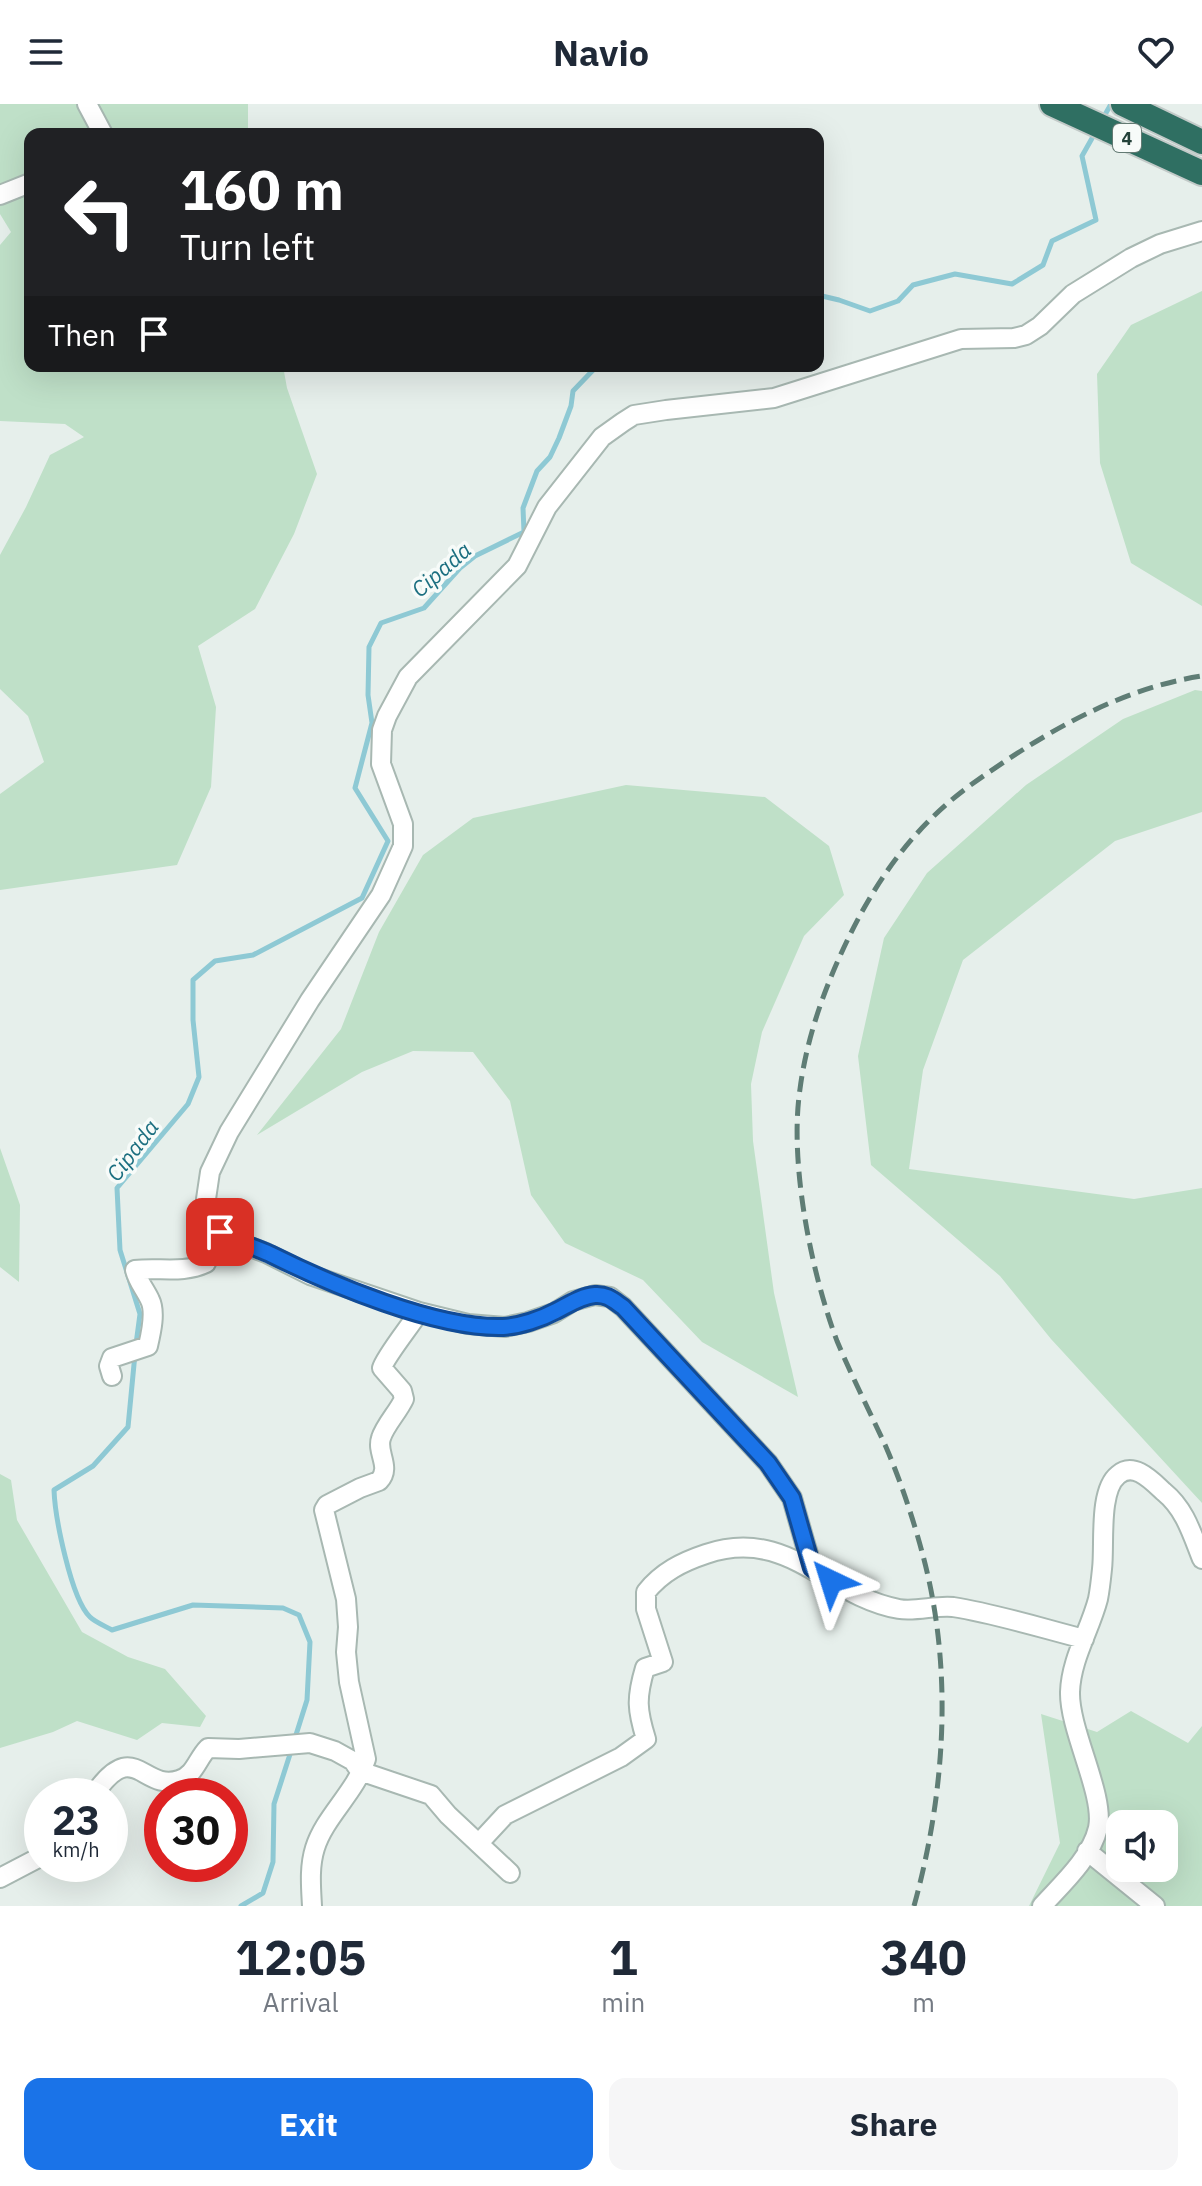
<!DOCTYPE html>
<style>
:root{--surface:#fff;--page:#f6f6f7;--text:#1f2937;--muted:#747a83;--accent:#1a73e8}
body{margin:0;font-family:"IBM Plex Sans",sans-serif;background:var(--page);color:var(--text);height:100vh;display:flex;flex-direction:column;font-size:30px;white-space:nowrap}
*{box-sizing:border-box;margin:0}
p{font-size:26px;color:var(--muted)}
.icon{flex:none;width:44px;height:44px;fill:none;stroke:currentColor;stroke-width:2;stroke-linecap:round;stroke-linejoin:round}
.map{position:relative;height:1802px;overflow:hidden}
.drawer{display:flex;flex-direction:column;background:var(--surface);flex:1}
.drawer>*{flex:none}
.banner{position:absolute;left:24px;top:24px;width:800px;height:244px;border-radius:16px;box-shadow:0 8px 32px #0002;background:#202124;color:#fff;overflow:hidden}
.buttons{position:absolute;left:1106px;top:1706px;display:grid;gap:16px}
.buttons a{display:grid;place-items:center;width:72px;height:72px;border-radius:16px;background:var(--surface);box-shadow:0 8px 32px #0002;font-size:40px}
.speed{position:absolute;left:24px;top:1674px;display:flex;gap:16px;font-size:40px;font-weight:700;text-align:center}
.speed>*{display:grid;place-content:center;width:104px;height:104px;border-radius:50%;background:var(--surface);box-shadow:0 8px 32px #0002;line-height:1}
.speed small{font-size:20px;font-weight:400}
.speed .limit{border:12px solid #d22;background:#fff;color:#111}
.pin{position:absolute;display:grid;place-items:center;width:68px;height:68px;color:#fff;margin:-34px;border-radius:16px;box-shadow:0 4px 12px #0006}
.me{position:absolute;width:88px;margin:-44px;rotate:319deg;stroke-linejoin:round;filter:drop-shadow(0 0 6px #0008)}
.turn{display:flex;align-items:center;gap:28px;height:168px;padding:0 24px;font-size:36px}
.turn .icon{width:104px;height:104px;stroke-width:2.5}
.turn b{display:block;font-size:56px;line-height:68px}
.then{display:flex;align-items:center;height:76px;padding:0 24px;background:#0003;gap:16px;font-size:30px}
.eta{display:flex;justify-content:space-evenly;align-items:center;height:136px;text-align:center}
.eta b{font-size:48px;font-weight:700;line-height:56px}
.primary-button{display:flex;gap:16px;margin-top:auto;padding:16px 24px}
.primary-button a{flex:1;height:92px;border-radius:16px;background:var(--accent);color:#fff;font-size:32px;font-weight:700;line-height:92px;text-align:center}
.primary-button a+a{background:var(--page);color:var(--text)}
header{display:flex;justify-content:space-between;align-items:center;height:104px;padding:0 24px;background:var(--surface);font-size:36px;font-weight:700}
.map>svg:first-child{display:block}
.green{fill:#bfe0c8;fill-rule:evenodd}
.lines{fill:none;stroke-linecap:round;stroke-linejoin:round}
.stream{stroke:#8ec9d4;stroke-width:5}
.minor-casing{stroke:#a8b8b2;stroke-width:22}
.motorway-casing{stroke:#c2cac8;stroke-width:28}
.minor{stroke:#fff;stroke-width:18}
.motorway{stroke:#2f6f62;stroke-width:24}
.rail{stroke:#5f7d75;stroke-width:5;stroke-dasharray:16 8;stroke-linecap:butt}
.route-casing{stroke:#114b97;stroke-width:20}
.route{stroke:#1a73e8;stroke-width:14}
.labels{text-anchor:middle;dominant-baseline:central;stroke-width:7;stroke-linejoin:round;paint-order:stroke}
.shield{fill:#f7fbf9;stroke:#637a73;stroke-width:2}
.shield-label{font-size:18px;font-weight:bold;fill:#24423a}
.water-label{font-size:22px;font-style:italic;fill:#1c6f80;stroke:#f7fbf9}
</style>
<header><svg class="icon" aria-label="menu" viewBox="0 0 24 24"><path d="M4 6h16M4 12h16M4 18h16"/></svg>Navio<svg class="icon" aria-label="heart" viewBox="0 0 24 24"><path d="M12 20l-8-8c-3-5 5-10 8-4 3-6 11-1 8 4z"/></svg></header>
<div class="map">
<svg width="1202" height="1802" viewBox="0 0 1202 1802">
<rect width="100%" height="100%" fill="#e6efeb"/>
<!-- green -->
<path class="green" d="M0 0H248V30H30V262H283L287 284 317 370 294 430 255 505 198 542 216 603 211 683 177 761 0 786V690L44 658 28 612 0 585V451L26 403 50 351 84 333 65 320 0 317V141L11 128 0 110Z
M1202 187V502L1131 459 1100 359 1097 270 1131 221Z
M1195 586 1202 587V708L1115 737 963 856 923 966 909 1065 1134 1095 1202 1084V1399L1051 1235 1000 1172 871 1061 858 952 884 834 927 769 1026 681 1123 615Z
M626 681 765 693 829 742 844 791 804 832 762 928 751 980 753 1037 774 1189 798 1293 702 1238 643 1176 565 1139 531 1091 510 997 473 948 413 947 362 968 257 1031 341 925 379 828 423 751 473 714Z
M0 1044 20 1101 19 1178 0 1163Z
M0 1370 11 1376 17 1416 82 1528 128 1553 165 1565 206 1612 200 1623 162 1619 137 1636 77 1617 53 1628 0 1644Z
M1131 1607 1188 1639 1202 1622V1802H1029L1060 1739 1041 1610 1097 1628ZM1120 1720H1164V1764H1120Z"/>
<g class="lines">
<!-- stream -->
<path class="stream" d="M1102 16 1111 0
M818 194 822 192 839 196 870 207 898 197 913 181 955 170 1012 180 1043 161 1052 137 1096 116 1082 52 1095 29
M136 1240 140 1210 120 1146 117 1084 188 1000 199 973 193 916V876L215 857 253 851 362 794 388 737 355 684 372 619 368 591 369 543 381 519 424 504 460 464 475 452 524 428 523 404 537 367 550 353 559 334 571 302 573 287 597 262
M135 1250 128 1323 93 1362 54 1386C55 1413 71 1495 90 1513 95 1518 105 1522 112 1526L193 1501 283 1504 299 1511 310 1538 307 1596 295 1634
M241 1802 263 1789 273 1758 274 1700 292 1644"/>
<defs>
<path id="minor" d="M87 0 103 30
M0 91 30 79
M112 1272 109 1262 112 1254 148 1242C151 1229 156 1208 150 1196 145 1185 138 1178 135 1166 159 1163 183 1170 206 1159 211 1145 208 1133 216 1121
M812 1464 792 1394 768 1359 623 1203 610 1193 595 1191 573 1197 554 1209 528 1218 505 1223 468 1220 419 1208 310 1171 266 1149 232 1136 220 1128 211 1112 206 1095 210 1068 229 1028 310 896 381 791 403 742V720L381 660 382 626 387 612 408 573 517 462 547 403 602 333 623 318 634 311 666 306 774 294 961 235 1014 234 1026 231 1040 222 1073 190 1131 154 1160 140 1202 127
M93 1692C134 1631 142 1688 179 1676 195 1671 197 1655 208 1644L239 1645 310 1639 335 1647 353 1657 360 1667 431 1691 448 1711 510 1769
M479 1739 505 1711 621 1653 646 1635C637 1606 636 1594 645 1564L663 1558 646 1505V1488C662 1468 682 1458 706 1450 788 1422 826 1492 899 1505 916 1508 936 1501 953 1503 997 1510 1041 1524 1084 1535
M1087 1747 1155 1802
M0 1774 42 1752
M312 1802C311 1783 309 1763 315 1744 325 1712 356 1688 366 1655L349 1578 346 1548 348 1523 346 1495 324 1406 327 1401 360 1384 379 1377C392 1363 376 1349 381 1334 385 1321 398 1308 404 1295L402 1287 382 1264C385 1253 411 1221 419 1208
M1042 1802C1062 1780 1091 1754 1098 1724 1105 1691 1069 1626 1070 1588 1071 1555 1090 1526 1098 1495 1100 1485 1101 1475 1102 1465 1105 1442 1098 1387 1118 1371 1134 1357 1152 1377 1164 1388 1185 1405 1192 1430 1202 1455"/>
<path id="motorway" d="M1052 0 1202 69
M1123 0 1202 38"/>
</defs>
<!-- minor casing -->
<use href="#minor" class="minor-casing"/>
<!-- motorway casing -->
<use href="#motorway" class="motorway-casing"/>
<!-- minor -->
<use href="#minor" class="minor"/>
<!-- motorway -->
<use href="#motorway" class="motorway"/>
<!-- rail -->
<path class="rail" d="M914 1802C941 1704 951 1598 933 1497 925 1450 905 1387 886 1343 870 1308 852 1273 837 1237 811 1168 789 1058 800 985 806 939 821 894 840 852 871 783 910 725 972 680 1041 631 1117 585 1202 572"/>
</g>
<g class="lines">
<defs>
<path id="route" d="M220 1128C235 1138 253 1142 270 1150 330 1180 436 1225 503 1223 520 1222 541 1215 556 1207 568 1201 581 1192 595 1191 607 1190 614 1197 623 1203L768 1359 792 1394 812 1464 831 1477"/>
</defs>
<!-- route casing -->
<use href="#route" class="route-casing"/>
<!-- route -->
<use href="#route" class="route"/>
</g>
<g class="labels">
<!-- shield labels -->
<rect class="shield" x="1113" y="20" width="28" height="28" rx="6"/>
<g class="shield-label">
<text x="1127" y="34">4</text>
</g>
<!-- water labels -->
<g class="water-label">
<text transform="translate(441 465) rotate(-41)">Cipada</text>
<text transform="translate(132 1046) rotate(-53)">Cipada</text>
</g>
</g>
</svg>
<div class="buttons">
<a><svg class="icon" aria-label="sound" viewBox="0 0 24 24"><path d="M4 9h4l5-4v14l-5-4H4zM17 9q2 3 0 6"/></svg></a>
</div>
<div class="speed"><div>23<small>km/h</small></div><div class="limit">30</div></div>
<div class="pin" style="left:220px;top:1128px;background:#d93025"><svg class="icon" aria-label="arrive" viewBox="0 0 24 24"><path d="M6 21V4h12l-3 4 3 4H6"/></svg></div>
<svg class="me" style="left:831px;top:1477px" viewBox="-20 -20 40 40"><path d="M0-17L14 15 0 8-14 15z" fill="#1a73e8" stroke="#fff" stroke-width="4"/></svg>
<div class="banner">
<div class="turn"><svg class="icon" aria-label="left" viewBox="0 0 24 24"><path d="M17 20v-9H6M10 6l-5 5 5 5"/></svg><div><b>160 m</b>Turn left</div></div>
<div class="then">Then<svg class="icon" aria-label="arrive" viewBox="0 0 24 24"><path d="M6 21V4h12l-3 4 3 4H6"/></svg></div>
</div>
</div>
<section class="drawer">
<div class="eta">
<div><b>12:05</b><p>Arrival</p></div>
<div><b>1</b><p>min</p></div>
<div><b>340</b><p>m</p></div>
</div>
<div class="primary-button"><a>Exit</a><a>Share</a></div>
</section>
